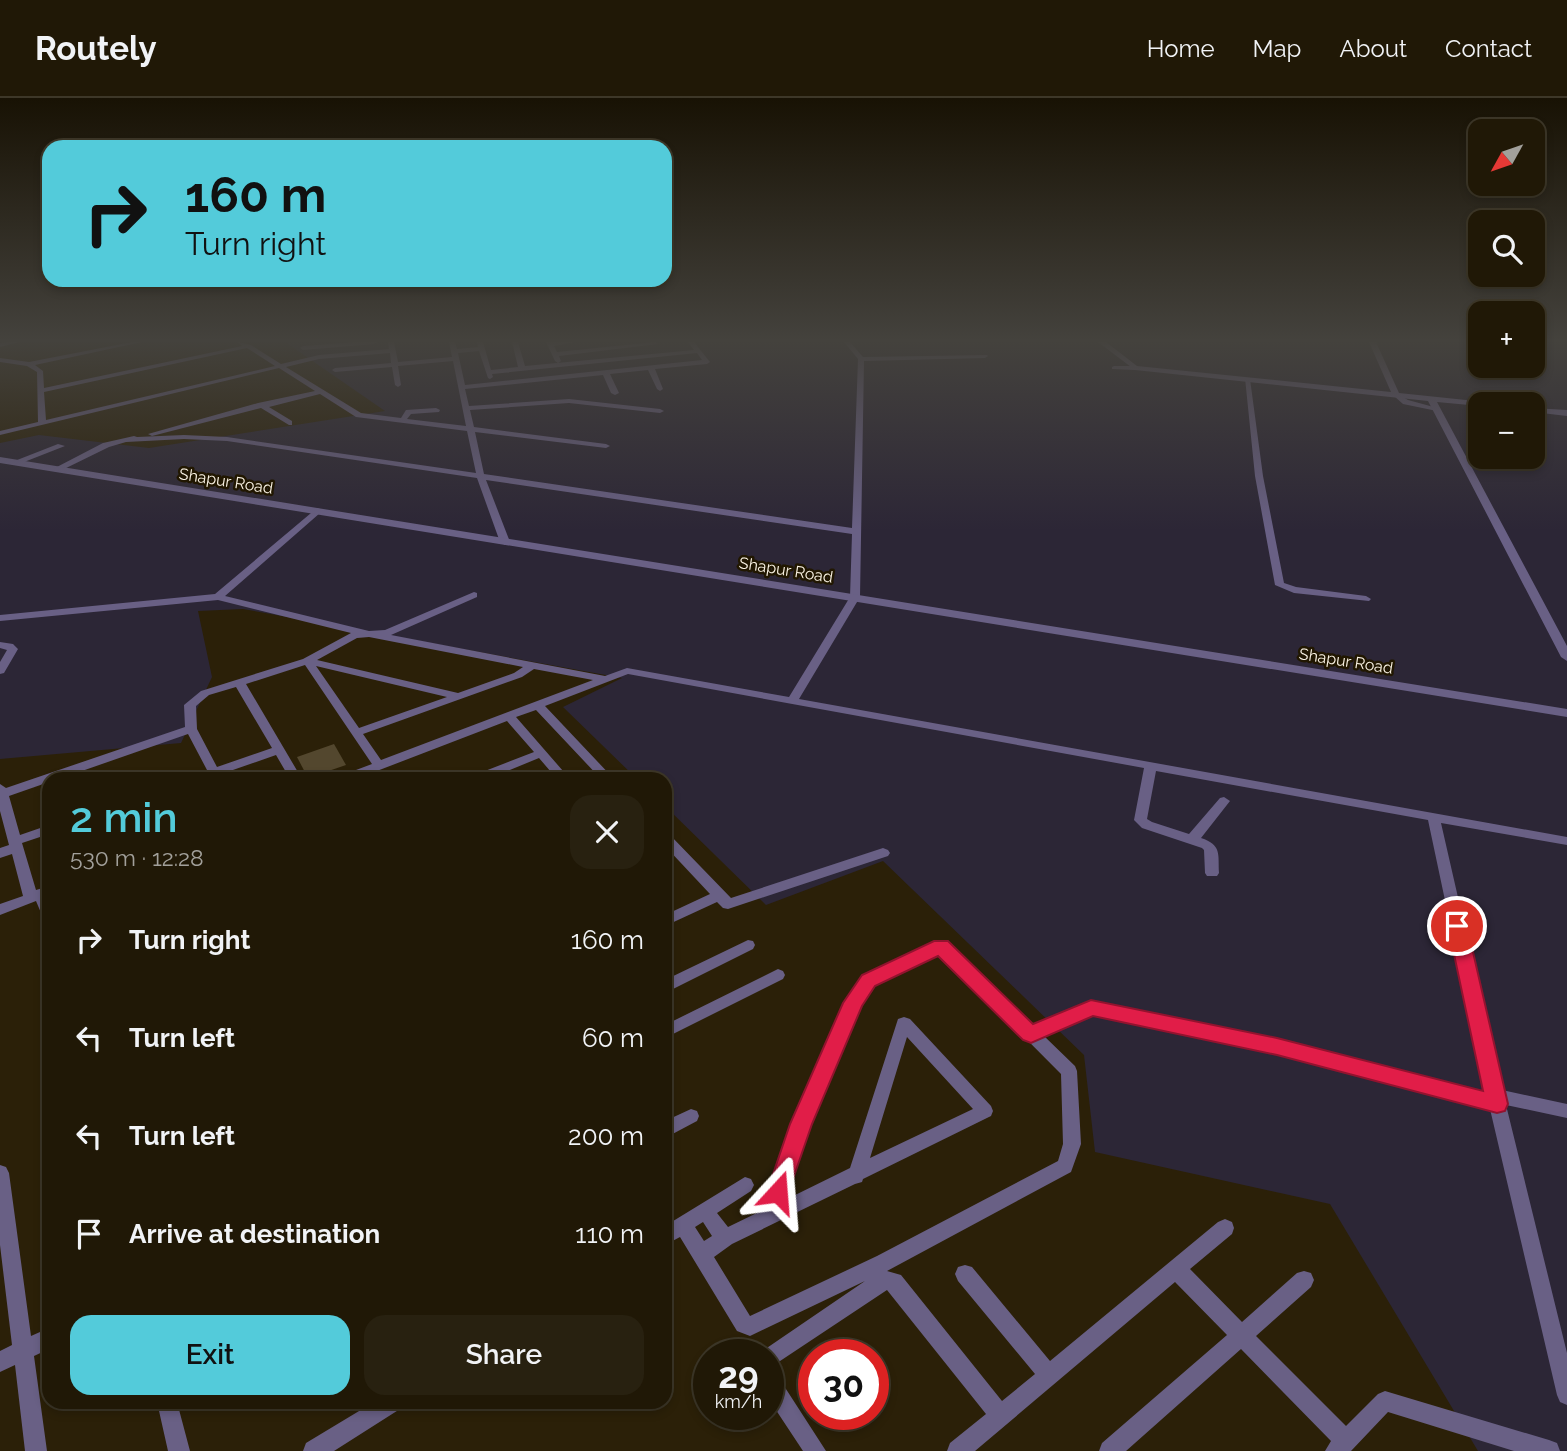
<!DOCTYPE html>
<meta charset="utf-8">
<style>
:root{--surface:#201806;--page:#282110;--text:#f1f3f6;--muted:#a2a09b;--line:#3d3728;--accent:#53cbda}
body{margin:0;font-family:Raleway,sans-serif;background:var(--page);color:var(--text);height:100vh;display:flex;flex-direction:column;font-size:26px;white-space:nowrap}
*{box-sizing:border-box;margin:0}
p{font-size:23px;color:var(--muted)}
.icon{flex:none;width:38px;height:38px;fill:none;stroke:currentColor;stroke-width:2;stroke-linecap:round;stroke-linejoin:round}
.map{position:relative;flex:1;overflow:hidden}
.details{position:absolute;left:42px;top:674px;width:630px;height:637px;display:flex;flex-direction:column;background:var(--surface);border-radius:21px;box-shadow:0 4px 10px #0003,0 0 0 2px var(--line)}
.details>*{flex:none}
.banner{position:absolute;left:42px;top:42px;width:630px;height:147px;border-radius:21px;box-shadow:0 4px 10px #0003,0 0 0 2px var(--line);background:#53cbda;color:#111;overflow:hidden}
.needle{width:46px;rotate:230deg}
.buttons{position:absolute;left:1468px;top:21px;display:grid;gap:14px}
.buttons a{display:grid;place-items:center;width:77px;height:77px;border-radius:14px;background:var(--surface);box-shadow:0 4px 10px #0003,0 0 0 2px var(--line);font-size:35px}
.speed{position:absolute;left:693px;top:1241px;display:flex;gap:14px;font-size:35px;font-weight:700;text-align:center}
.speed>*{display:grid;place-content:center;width:91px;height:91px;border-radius:50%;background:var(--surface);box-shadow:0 4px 10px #0003,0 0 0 2px var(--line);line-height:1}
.speed small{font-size:18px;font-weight:400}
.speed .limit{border:10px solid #d22;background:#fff;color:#111}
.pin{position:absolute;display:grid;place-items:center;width:60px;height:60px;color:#fff;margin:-30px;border:4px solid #fff;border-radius:50%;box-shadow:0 2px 7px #0007}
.me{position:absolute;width:77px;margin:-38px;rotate:19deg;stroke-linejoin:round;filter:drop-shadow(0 0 5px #0008)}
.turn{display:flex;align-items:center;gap:24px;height:147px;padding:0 28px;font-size:32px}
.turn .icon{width:91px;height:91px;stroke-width:2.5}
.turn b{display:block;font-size:49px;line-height:60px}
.round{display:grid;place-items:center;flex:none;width:74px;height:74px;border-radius:21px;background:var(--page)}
.head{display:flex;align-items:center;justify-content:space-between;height:119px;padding:0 28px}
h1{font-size:42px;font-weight:600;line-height:52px;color:var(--accent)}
.primary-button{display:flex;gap:14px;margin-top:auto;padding:14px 28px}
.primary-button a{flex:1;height:80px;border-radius:21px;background:var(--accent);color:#111;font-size:28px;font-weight:600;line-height:80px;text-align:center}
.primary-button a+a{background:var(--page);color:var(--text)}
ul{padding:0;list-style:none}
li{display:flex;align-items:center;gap:21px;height:98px;padding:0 28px}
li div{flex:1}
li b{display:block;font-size:26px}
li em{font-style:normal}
header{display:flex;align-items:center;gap:42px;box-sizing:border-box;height:98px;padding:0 35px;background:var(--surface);border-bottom:2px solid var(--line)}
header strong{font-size:33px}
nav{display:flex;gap:38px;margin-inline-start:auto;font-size:24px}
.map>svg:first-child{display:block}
.industrial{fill:#2c2636;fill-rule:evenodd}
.building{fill:#53472e}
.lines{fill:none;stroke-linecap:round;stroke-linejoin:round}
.minor{fill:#696085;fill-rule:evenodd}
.tertiary{fill:#696085;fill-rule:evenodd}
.route{fill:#e11d48;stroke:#92132f;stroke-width:2}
.labels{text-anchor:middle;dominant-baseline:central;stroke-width:5;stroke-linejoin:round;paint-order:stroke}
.far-street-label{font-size:16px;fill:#fbf4e5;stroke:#211701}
</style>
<header>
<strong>Routely</strong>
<nav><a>Home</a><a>Map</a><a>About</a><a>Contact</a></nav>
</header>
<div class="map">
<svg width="1567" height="1353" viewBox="0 0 1567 1353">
<rect width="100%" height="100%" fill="#2b2008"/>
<!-- industrial -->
<path class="industrial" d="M285 244H1480V268H1533V244H1567V1353H1478L1330 1106 1095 1054 1084 957 883 763 766 807 665 708V681H637L563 609 622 580 243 511 198 513 212 579 181 645 0 661V345L39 337 149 350 385 313ZM1480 306H1533V359H1480Z"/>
<!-- building -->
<path class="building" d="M334 646 346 667 308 680 297 659Z"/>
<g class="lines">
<!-- minor -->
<path class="minor" d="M8 244H19L0 249V245Z
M132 244H142L35 267 43 273 44 290 242 248 238 244 251 247 281 266 319 257 389 251 388 244H394L398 264 452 259 449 244H455L457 251 478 249 477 244H483L491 272 518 269 512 244H518L525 268 694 252 688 244H694L710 264 707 266 655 271 663 291 660 293 657 291 648 272 610 276 619 295 615 297 611 295 603 277 465 291 469 308 569 301 660 311 664 313 660 315 569 305 470 312 474 329 606 346 610 348 606 350 475 334 484 376 852 430 858 261 844 244H850L863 259 987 257 988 258 985 260 864 263 860 499 799 601 1567 739V747L1441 725 1502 992 1567 1006V1020L1506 1007 1567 1255V1307L1560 1304 1557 1297 1490 1011 1277 955 1093 916 1044 938 1075 968 1077 973 1081 1046 1071 1074 887 1173 901 1177 1002 1303 1035 1276 958 1183 955 1176 958 1169 965 1167 972 1169 1050 1263 1218 1124 1225 1121 1232 1124 1234 1130 1232 1136 1190 1171 1242 1224 1297 1175 1304 1173 1311 1175 1314 1182 1311 1189 1256 1238 1346 1328 1378 1296 1385 1293 1549 1342 1557 1345 1560 1353H1514L1388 1314 1351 1353H1325L1331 1343 1241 1251 1126 1353H1099L1102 1345 1227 1237 1175 1184 975 1353H947L950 1345 986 1316 887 1192 768 1271 775 1274 826 1353H803L768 1300V1256H760L761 1254 865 1183 750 1238 737 1233 680 1139 665 1147V1128L745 1079 751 1081 754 1087 751 1093 717 1115 728 1129 763 1112 792 1026 845 905 863 879 931 845 936 844 950 846 1034 928 1092 904 1277 941 1486 996 1428 722 1156 673 1147 721 1152 724 1189 736 1220 700 1224 699 1230 703 1201 740C1222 747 1218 756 1219 775L1217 778H1207L1205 775 1204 752 1202 750 1142 730 1134 722 1144 670 628 576 545 608 614 681H601L536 612 516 619 570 681H557L539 660 488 681H470L472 678 534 654 507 623 356 681H338L340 678 372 666 305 567 246 586 302 681H290L276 657 207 681H188L190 678 207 672 188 636 59 681H49V684L9 698 20 737 49 727V736L22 745 36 792 49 788V823L44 822 36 803 0 817V806L23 798 12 756 0 760V750L9 747 0 713V686L6 690 185 629 184 607 201 593 303 561 351 535 218 502 0 523V517L215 496 317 410 320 411V415L225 498 369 533 385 532 474 494 477 495V499L391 537 605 578 627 570 789 599 850 499 852 436 486 382 510 444 505 447 500 444 477 380 227 343 184 341 126 344 109 349 60 373 53 371 103 345 134 338 137 339 184 337 227 339 476 375 467 333 356 319 320 296 269 309 292 323V327H289L261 310 152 338 148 336 258 305 315 293 279 270 0 337V333L38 324 37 274 27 268 0 264V260L29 264ZM247 250 275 268 46 322 44 294ZM479 253 488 280 490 281 493 279 492 276 697 255 702 262 465 287 458 255ZM390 255 391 265 335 270 332 272 335 274 392 269 395 287 398 289 401 287 398 268 453 263 466 328 407 321 411 316 439 314 440 312 436 310 406 312 401 320 361 315 286 269 319 261ZM369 539 523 569 514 575 458 595 317 562 357 540ZM316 568 447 599 359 630ZM534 571 593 582 381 662 363 636 522 579ZM236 589 272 650 217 669 197 631 196 608 209 597ZM938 855H941L1061 976 1063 1046 1058 1063 877 1158 750 1218 714 1159 732 1146 855 1086 862 1084 863 1081 991 1018 993 1013 991 1008 910 921 904 919 898 921 850 1070 785 1102 810 1026 860 908 873 887ZM907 939 973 1011 870 1060ZM703 1124 712 1138 704 1143 695 1129Z
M357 244H377L374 246 303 252 300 250 303 248Z
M546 244H575L554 248 557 254 655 244 658 246 559 258 561 263 558 265 555 263Z
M1114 268H1135L1138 270 1135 272 1112 271V269Z
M1245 280 1250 281 1263 378 1284 485 1296 489 1366 498 1371 501 1369 503 1294 495 1275 487 1255 378Z
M1396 295 1408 302 1441 311 1437 313 1403 306 1394 298 1392 297Z
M58 346 65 348 19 366 12 364Z
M0 544 13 546 18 551 4 575 0 576V564L7 552 0 550Z
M665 736 670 737 731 800 883 750 888 752 890 755 888 758 728 811 723 810 717 804 665 828V817L710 796 665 748Z
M748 842 753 843 755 847 753 851 665 895V882Z
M778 871 783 873 785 877 783 881 665 940V927Z
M691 1011 697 1013 699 1018 697 1023 665 1040V1023Z
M0 1067 6 1069 9 1075 31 1238 49 1230V1251L34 1258 47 1353H25L15 1267 0 1274V1253L12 1247 0 1147Z
M157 1304H177L190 1353H168Z
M374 1304H403L400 1311 334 1353H303L306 1345Z"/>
<!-- tertiary -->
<path class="tertiary" d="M1098 244H1106L1137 268 1391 294 1369 244H1376L1399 295 1485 304 1486 306H1480V308L1437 304 1567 548V563L1561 559 1428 303 1135 272Z
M1533 310 1567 312V318L1533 314Z
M0 359 1567 611V619L0 365Z"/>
</g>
<!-- sky -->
<linearGradient id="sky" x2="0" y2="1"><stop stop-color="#181204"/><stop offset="0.56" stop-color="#44423d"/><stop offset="1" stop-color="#44423d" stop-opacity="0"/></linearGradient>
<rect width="1567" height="433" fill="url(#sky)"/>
<!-- route -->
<path class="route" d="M1457 821 1464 823 1467 828 1508 1006 1505 1013 1497 1015 1277 957 1093 918 1031 945 1023 942 938 858 875 888 862 908 812 1026 786 1101 778 1104 770 1101 767 1094 790 1026 843 905 862 877 934 843H948L1033 926 1091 902 1277 940 1483 993 1448 828 1451 823Z"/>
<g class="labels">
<!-- far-street labels -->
<g class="far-street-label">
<text transform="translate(226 383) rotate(9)">Shapur Road</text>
<text transform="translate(786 472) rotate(9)">Shapur Road</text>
<text transform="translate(1346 563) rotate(9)">Shapur Road</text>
</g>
</g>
</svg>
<div class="buttons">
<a><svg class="needle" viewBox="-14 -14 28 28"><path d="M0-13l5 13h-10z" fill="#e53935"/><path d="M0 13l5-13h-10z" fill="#a2a09b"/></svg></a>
<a><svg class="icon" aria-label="search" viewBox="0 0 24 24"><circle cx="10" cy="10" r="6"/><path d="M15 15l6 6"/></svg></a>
<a>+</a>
<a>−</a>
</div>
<div class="speed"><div>29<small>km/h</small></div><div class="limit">30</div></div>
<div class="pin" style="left:1457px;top:828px;background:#d93025"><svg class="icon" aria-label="arrive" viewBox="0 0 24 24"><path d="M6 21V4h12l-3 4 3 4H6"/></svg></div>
<svg class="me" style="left:778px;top:1094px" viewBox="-20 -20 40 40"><path d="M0-17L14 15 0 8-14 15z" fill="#e11d48" stroke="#fff" stroke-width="4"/></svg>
<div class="banner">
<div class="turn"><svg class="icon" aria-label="right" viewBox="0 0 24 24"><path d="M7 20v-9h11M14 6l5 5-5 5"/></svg><div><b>160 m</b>Turn right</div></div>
</div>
<section class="details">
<div class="head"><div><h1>2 min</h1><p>530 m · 12:28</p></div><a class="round"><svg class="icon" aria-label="close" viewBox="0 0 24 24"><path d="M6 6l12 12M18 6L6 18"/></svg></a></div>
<ul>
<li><svg class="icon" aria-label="right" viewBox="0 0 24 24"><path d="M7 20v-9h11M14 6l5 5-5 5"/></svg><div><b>Turn right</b></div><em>160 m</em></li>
<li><svg class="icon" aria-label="left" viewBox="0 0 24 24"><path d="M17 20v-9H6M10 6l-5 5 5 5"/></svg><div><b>Turn left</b></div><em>60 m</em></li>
<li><svg class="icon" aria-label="left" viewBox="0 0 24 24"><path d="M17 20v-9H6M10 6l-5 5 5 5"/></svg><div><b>Turn left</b></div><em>200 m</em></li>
<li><svg class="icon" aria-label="arrive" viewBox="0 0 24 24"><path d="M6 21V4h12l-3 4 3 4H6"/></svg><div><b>Arrive at destination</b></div><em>110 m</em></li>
</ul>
<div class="primary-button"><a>Exit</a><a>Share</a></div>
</section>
</div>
